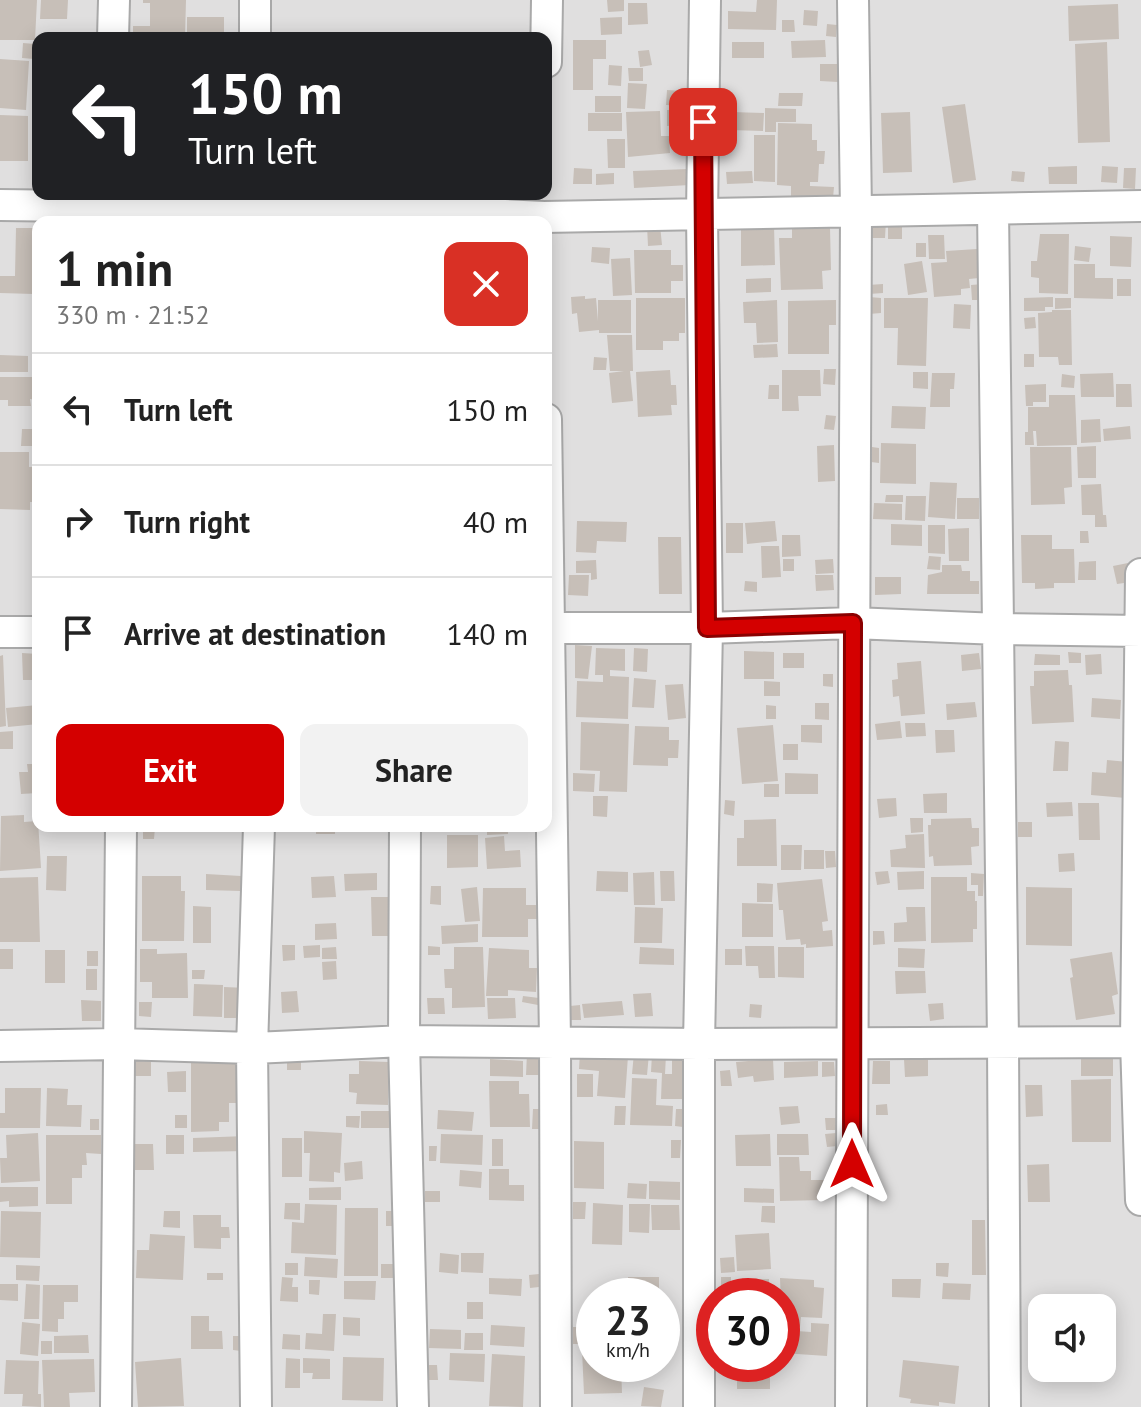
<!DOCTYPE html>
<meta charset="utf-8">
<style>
:root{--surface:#fff;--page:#f2f2f2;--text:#222;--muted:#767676;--line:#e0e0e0;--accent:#d40000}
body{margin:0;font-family:"PT Sans",sans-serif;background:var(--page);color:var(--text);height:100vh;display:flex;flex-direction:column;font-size:30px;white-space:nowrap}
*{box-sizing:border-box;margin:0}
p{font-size:26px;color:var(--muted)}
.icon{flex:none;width:44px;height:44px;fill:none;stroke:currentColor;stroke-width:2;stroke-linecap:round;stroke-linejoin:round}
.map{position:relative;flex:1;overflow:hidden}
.details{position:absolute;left:32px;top:216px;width:520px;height:616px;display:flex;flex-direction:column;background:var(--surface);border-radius:16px;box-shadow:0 4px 20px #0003}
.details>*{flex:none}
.guide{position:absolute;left:32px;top:32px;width:520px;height:168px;border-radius:16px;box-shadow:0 4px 20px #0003;background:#202124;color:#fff;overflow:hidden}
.tools{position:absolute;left:1028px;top:1294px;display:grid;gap:16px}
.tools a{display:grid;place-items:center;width:88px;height:88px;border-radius:16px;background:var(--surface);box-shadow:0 4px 20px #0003;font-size:40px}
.speed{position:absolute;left:576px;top:1278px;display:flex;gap:16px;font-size:40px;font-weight:700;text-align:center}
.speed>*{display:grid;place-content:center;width:104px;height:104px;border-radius:50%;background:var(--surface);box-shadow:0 4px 20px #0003;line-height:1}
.speed small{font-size:20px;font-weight:400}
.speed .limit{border:12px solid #d22;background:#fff;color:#111}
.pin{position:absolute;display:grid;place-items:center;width:68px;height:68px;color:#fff;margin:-34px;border-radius:16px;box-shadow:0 4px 12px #0006}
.me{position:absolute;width:88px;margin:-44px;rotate:0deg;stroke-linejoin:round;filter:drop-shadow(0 0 6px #0008)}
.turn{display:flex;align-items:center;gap:28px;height:168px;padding:0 24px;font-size:36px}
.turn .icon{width:104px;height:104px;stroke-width:2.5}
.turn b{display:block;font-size:56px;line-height:68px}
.round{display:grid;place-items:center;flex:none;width:84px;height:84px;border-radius:16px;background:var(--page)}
.overview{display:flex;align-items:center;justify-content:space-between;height:136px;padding:0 24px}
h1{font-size:48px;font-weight:700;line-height:60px}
.primary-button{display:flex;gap:16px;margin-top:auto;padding:16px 24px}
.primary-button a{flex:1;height:92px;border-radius:16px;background:var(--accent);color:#fff;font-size:32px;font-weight:700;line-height:92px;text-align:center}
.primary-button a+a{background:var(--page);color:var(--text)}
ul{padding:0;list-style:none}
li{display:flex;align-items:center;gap:24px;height:112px;padding:0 24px;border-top:2px solid var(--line)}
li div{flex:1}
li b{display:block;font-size:30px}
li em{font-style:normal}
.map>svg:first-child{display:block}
.residential{fill:#e0dfdf;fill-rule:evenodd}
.building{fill:#c7bfb8}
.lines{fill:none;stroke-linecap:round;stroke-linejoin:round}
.street-casing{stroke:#a9a9a9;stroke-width:34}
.street{stroke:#fff;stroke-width:30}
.route-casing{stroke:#8a0000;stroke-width:20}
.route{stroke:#d40000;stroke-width:14}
</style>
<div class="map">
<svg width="1141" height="1407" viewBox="0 0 1141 1407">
<rect width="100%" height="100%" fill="#f2efe9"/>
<!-- residential -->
<path class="residential" d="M0 0H1141V1407H0ZM38 38H546V194H38ZM38 222H546V826H38ZM594 1296H662V1364H594ZM714 1296H782V1364H714ZM1042 1308H1102V1368H1042Z"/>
<!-- building -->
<path class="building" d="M0 0H37L35 40H0Z
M41 0H68L67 19H40Z
M143 0H186L185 38H133V26H150V3H143Z
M607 0H624V11L608 12Z
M757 0H777L776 30 728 29V11L756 12Z
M628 3H647L648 24 628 25Z
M1118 4 1119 39 1069 41 1068 6Z
M804 10 818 11 817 26 803 25Z
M187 17H224V38H187Z
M622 17V34L601 35 600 18Z
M782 20H794L795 32H782Z
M827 24 837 25 836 37 826 36Z
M573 40H606V59H593V90H573Z
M825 40 826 57 792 58 791 41Z
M732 42H764V58H732Z
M1107 42 1110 142 1078 143 1075 44Z
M23 43 35 44 34 59 22 58Z
M649 50 652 65 640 67 638 51Z
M0 59 29 61 26 110 0 108Z
M820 64H838V82L820 81Z
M609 65 622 66 621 86 608 85Z
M628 68H643V81H629Z
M628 83 647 84 645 109 627 108Z
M667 90 683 91 682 106 666 105Z
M779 93H803L802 106H778Z
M595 96H621V112H595Z
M732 96 733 106 719 108 718 98Z
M965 104 976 180 953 183 942 107Z
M765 108 796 109V122H776V132H765Z
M667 110H683L684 125 667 126Z
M660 111 661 136H669L670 153 628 157 626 112Z
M719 111H728V125H719Z
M730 112 764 113 763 131 730 130Z
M910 112 912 172 883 173 881 113Z
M588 113H622V131H588Z
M0 115 28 116V161H0Z
M778 123 812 124V140H817V151H825L824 164H819L818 182H810V186L834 187 833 198 791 197V186L777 185Z
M754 135H775V182L754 181Z
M607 139H625V168H608Z
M1077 166V184H1049L1048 167Z
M1102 166 1118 167 1117 183 1101 182Z
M574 168 592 169V184H573Z
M1124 168H1136L1135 189 1123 188Z
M689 169 690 185 634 188 633 171Z
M752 171 753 183 727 184 726 172Z
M1012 171 1025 172 1024 182 1011 181Z
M614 173V184L596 185V174Z
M872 220H886L885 238H872Z
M888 222H902V239H888Z
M660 225 662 245 648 246 647 226Z
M741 225H774L775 265 741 266Z
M16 228H35L34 294 0 293V276H15Z
M830 228 831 270 822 271 823 289 781 290 779 238H792V229Z
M1040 234H1069L1068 294 1039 293V278L1031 277V261H1037Z
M928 235H944L945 259H929Z
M1110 236 1132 237 1131 267 1110 266Z
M916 243H926V257H916Z
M1075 246 1091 248 1089 262 1074 260Z
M592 247 610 248 609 264 591 262Z
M977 249 979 278 969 279 970 288 961 289V295L934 297 931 263 947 262 946 251Z
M634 250H671V265H683V281H671V293H635Z
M630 258 632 295 613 296 611 259Z
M922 261 927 292 908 295 904 264Z
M1074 264H1095V278H1113V299L1074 298Z
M771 278V292L746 293V279Z
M1117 279H1131V296H1117Z
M883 284V293L869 294 868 285Z
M983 284 985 300H972L971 285Z
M585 296V299L596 298 598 321V300H631V333H599V330L579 332 577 313 572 314 571 297Z
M869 297 881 298V313L869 314Z
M1053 297V307H1045V311H1024V298Z
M636 298H685V333H679V341H663V350H636Z
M884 298H928L926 366 897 365 898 328H884Z
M1055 298H1071V308L1055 309Z
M777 300 778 342 757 343 756 323H744L743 302Z
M836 300V325H829V354H788V301Z
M954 304 971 305 970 329 953 328Z
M1052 310H1071L1072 365H1059L1058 357H1039L1038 313 1052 312Z
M1035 317 1036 328 1025 329 1024 318Z
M607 335H632L633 371H630L633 401 612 403 609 373 624 371H610Z
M777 344 778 357 754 358 753 345Z
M1024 354H1034V367H1024Z
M0 355 28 356V372H0Z
M594 357 607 358 606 370H593Z
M824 369H836L835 385 823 384Z
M670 370 671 385H676L677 405H671L672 415 638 417 636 372Z
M782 370H820L821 396H798L799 411H782Z
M913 372H928V389L913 388Z
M932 373H955L954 389H950V407H930Z
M1113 373 1114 397H1081L1080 374Z
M1062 374 1075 376 1074 388 1061 387Z
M0 377H37V400L30 399 31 406H8V400H0Z
M1046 384V402H1033V406H1026L1025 385Z
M1116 384H1131L1132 407H1116Z
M769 385H779V399H768Z
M1049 395H1075L1077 445 1037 446 1036 431H1033L1034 445H1025V432H1028V407H1049Z
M892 406 926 407 925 429 891 428Z
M826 415 836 416 834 430 824 429Z
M1100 419 1101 442 1081 443V420Z
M1130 426 1131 439 1104 441 1103 429Z
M22 429H38V446H21Z
M881 443 916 444V484L880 483Z
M834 445 835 481 818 482 817 446Z
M1096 446V478H1078L1077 447Z
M872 447 879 448V463L871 462Z
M1030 447H1071L1072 487 1064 488 1065 504 1031 505Z
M0 452H29V467H37L36 502H30V510L0 509Z
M930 482 957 483 955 519 928 517Z
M1101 484 1103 515H1106L1107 527H1095V515H1082L1081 485Z
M886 495H903V502H885Z
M906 496H926L925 521 905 520Z
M957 498H979V519H957Z
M874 503 902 504V520L873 519Z
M577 521 627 522 626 542 597 541 596 553 576 552Z
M775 521 777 541 747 544 745 523Z
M726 523H743V553H726Z
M891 524 922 525V546L891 545Z
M928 525H945V554L928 553Z
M969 528V561H949L948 529Z
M1080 531H1088L1089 543H1080Z
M782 535H800L801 556 782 557Z
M1021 535H1052V549H1074L1075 583H1054V588L1035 589V583H1022Z
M658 537H681L682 594H659Z
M761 546H779L781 577 762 578Z
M929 556 941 557 940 570 927 569Z
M783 559H794V571H783Z
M833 559 834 573 816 574 815 560Z
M596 560 597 579 591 580V573H576V561Z
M1096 561V580H1078L1079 562Z
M1128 563 1131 582 1117 584 1113 566Z
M942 565H961L962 571H970V581H979V594H927L928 575 942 572Z
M569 575H589L588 596 568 595Z
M815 575H833L834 590 816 591Z
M875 577H901V594L875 595Z
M745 581 757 582V592L744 591Z
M575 645 592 646 588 679 575 678Z
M596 648 625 649V671L610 670V676L629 677 628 719 576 717 577 681 603 682V675H595Z
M634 648 648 649 647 672 633 671Z
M744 651 774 652V679H744Z
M1068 652 1081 653V663H1069Z
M22 653 38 654 37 680H23Z
M783 653H804V668H783Z
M979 653 981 669 962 671 961 655Z
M1035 654 1060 655V665H1034Z
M1101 654 1102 674 1086 675 1085 655Z
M3 655 6 726 0 727V656Z
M921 661 925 714 901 716 899 696 893 697 892 680 898 679 897 663Z
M1068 670 1069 685H1072L1074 722 1032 724 1030 686H1034V671Z
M823 674H833V687L823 686Z
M634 678 656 680 654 708 632 707Z
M764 681 780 682V696H764Z
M683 684 686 718 668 720 665 685Z
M1092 698 1121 700 1120 719 1091 717Z
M975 702 977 717 947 720 946 704Z
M815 703H829V720L815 719Z
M38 705V724L8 727 6 708Z
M766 705 776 706V719H766Z
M900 721 902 738 877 740 875 724Z
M581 722 629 724 627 792 599 791 600 771 580 770Z
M905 723H925L926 736 906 737Z
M773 725 778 781 742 784 737 728Z
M801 725H822V743L801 742Z
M635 726 669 727V740H679L678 758H668V766L633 765Z
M935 730H954L955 752 936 753Z
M13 731V749H0V732Z
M1055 741 1069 742 1068 771H1053Z
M783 744H798V760H783Z
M1107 760 1128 762 1126 798 1091 795 1092 772 1106 773Z
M27 764H38V793L21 794 19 772H28Z
M573 773 595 774 594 792 573 791Z
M785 773 818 774V794H785Z
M764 784H779V797H764Z
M947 793V813H924L923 794Z
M593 796H608L607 817 593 816Z
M896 798 897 816 879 818 877 799Z
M725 800 735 801 734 816 724 814Z
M1072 802 1073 816 1047 817 1046 803Z
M1078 803H1099L1100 840H1079Z
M24 815V822L38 821 41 868 0 871 1 816Z
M910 818H923V832L911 833Z
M971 818 972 828H979V846L971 847 972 865 934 866 933 856 929 857 928 825H931V819Z
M776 819 777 866H737V838H744V820Z
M1018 822H1032V837H1018Z
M143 826 155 827 154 839H143Z
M316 826H335V834H316Z
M487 826H508V834L487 835Z
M510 826H532V832H510Z
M924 834 925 868 891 867 890 850 906 848 905 835Z
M447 835H478V867L447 868Z
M504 836 505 851 520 850 521 867 487 869 485 838Z
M781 845H802L801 870H781Z
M804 850H824V869H804Z
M825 851H835L836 867 826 868Z
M1074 853 1075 871 1059 872 1058 854Z
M47 856H67L66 891 46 890Z
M597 871 628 872V892L596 891Z
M660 871H674L675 901H661Z
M888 871 890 883 877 885 875 872Z
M924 871V889L898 890 897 872Z
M654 872 655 905H634L633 873Z
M377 873V890L345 891 344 874Z
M971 873 984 874 983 896H978V885H971Z
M206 874 241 876V891L206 890Z
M142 876H181V891H185L184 941H142Z
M334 876 336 897 312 898 311 877Z
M38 877 40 942H0V878Z
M931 877H967V891H975V901H977V929H973V942L931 943Z
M822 879 828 921 822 922 823 931 832 930 833 946 806 948V944L801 945 800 939 786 940 783 910H779L777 883Z
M757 883 773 884 772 902H757Z
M431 886H441V905L430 904Z
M477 887 480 921 465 922 461 889Z
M1026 887 1072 888V946L1026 945Z
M483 888H526V905H538V919H528V937H482Z
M371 897H391L393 936H372Z
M742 903 773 904V937H742Z
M193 906 211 907V943H193Z
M635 907 663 908 662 943H634Z
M906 907H925L926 941 894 942V923L907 922Z
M336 923 337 939 315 940V924Z
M478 924V942L442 944 441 926Z
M873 931H884L885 944 873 945Z
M282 945H295V960L283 961Z
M320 945V957L304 958 303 946Z
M428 946 440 947V955H428Z
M745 946H774L775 978H759L758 966H746Z
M336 947 337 959H322V948Z
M454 947H483L485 1007 452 1008V988H445L444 969H454Z
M640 947 674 949V965L639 964Z
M778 947H804V978L778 977Z
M489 948 529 950V968H537L536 992 508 990V996H486Z
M898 948 925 949 924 968 898 967Z
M0 949H13V969H0Z
M140 949H157V954L187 953 188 998H152V982H140Z
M725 949H742V965H725Z
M45 950H65V983H45Z
M87 951H98V966H87Z
M1112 952 1118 994 1112 996 1115 1014 1076 1020 1070 978 1073 977 1070 959Z
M336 961 337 979 323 980 322 962Z
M86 969H97V990H86Z
M192 970H205L204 979H192Z
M895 971H925L926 993 896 994Z
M194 984 223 985 222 1017 193 1016Z
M224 987 247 988V1018H224Z
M297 991 299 1012 282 1013 281 992Z
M651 993 653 1016 635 1017 633 994Z
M523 996 539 998 538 1005 522 1002Z
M427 998H444L445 1014H428Z
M487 998H515L516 1018 488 1019Z
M81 1000 101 1001V1021H82Z
M622 1001 624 1015 584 1018 582 1004Z
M139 1002H152L151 1017 139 1016Z
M943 1003 944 1019 930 1021 928 1004Z
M750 1004 762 1005 761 1018 749 1017Z
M580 1005 581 1020H571L570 1006Z
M580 1052 628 1056 625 1098 597 1096 599 1071 579 1069Z
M527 1053 544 1054 543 1075H526Z
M634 1053 649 1054 647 1075 632 1074Z
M191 1054H236V1103H229V1122H219V1131L191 1132Z
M652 1054 666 1055 665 1074H672V1057H684V1099H661L662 1073 651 1072Z
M134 1057H151V1076H134Z
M928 1058V1076L905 1077 904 1059Z
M1081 1058H1113V1076H1081Z
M490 1059 523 1061V1077L490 1076Z
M773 1059 774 1080 754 1082 753 1076 738 1078 736 1062Z
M287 1060H301V1070H287Z
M359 1061 389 1062 388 1105 356 1104 357 1093 349 1092V1074H359Z
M818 1061V1076L784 1078V1062Z
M873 1061H890V1084H872Z
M822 1062H834L835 1076 822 1077Z
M730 1070 732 1086H721L720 1071Z
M186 1071V1092H168L167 1072Z
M577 1074H593V1097H577Z
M632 1078 657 1079 656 1105 673 1106 672 1126 630 1125Z
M1111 1079V1142H1072L1071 1080Z
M489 1081H519V1094H529L530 1127H490Z
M1025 1085H1042L1043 1116 1026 1117Z
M5 1088H41L40 1128H0V1113H5Z
M47 1088 68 1089 67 1105H82L81 1127 46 1126Z
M887 1104 888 1115H876V1105Z
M615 1106H626L625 1125H614Z
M798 1106 800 1123 781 1125 779 1107Z
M533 1109H544V1129H532Z
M676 1109H685L683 1127 675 1126Z
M438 1110 474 1112 472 1131 437 1129Z
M361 1111H394L393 1128H361Z
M175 1115H187V1128H175Z
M346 1116H360L359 1128 346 1127Z
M825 1118H836L837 1130H826Z
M90 1119H99V1130H90Z
M304 1131 342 1133 340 1173 334 1172V1182L309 1181 310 1153H304Z
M38 1133 40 1181 1 1183 0 1158H7L6 1135Z
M836 1133 837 1146 827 1147 825 1134Z
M441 1134 483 1135 482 1165 440 1163Z
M770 1134 771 1166H736L735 1135Z
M777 1134H808L809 1155H777Z
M46 1135H101V1154L86 1153 87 1165H82V1178H72V1204H46Z
M166 1135H184V1154H166Z
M246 1136 247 1151 193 1152V1138Z
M282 1138H302V1177H282Z
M492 1139H503V1166H492Z
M671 1140H681L680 1158H671Z
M574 1141 604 1142V1189L574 1188Z
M135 1144H153L154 1170H135Z
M429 1146H437L436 1161H429Z
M779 1157H799L800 1171H811V1180H824V1200L780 1201Z
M362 1161 363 1179 345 1181 344 1163Z
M1049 1164 1050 1202H1028L1027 1165Z
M489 1169H509V1185H524V1201L489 1200Z
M460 1170 482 1172 481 1188 459 1186Z
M649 1181 680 1182V1200L649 1199Z
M628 1183 647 1184 646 1199 627 1198Z
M0 1187H38V1206L9 1207V1201L0 1202Z
M341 1187V1200H309V1188Z
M744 1188 774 1189V1203L744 1202Z
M425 1191H440V1202H425Z
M573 1202H586L585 1219H573Z
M285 1203H300V1220L284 1219Z
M593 1203 623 1205 622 1245 592 1244Z
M305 1204 337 1205 336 1255 291 1253 292 1222 304 1223Z
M629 1204H650L649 1233 629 1232Z
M651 1205H679L680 1230H652Z
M762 1206H775V1223L761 1222Z
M345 1208H378V1276H344Z
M1 1211 41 1212 40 1258 0 1257Z
M164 1211H180V1228L163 1227Z
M386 1211H394V1226H386Z
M193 1215H221V1227H229L230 1238H221V1249L194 1248Z
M972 1220H985L986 1275H972Z
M769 1233 771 1269 737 1271 735 1235Z
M150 1234 185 1236 183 1280 136 1278 137 1250H149Z
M440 1253 459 1255 458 1274 439 1272Z
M461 1253H484L483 1273 461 1272Z
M305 1257 338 1259 337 1278 304 1276Z
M734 1257 735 1272 721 1273 720 1258Z
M285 1263H298V1275H285Z
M936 1263H949L948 1277 936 1276Z
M381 1264H393V1278H381Z
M16 1265 40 1266 39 1281 16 1280Z
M207 1273H223V1280H207Z
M539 1274V1287L530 1288 529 1275Z
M282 1277 293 1278 292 1287H298V1302L280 1301Z
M628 1277H659V1296H625V1292H628Z
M721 1277H731V1296H721Z
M489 1278 522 1279 521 1296 489 1294Z
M780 1278 814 1280V1287L824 1288 822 1318 801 1317 800 1327 782 1326Z
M769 1279V1296H735V1280Z
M892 1279H921L920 1298 892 1297Z
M309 1280H320L319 1295 309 1294Z
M344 1281H376L375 1300 344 1299Z
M943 1283 971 1284 970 1300 942 1299Z
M0 1284H18V1301L0 1300Z
M26 1284 40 1285 39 1319H24Z
M43 1285H78V1302H64V1319H58V1332L42 1331Z
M467 1302H483V1319H467Z
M323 1314H336L334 1351 305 1349 306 1333 322 1334Z
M191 1316H209V1331H222L223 1349H191Z
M343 1317 360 1318V1336L343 1335Z
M22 1322 40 1324 38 1356 20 1354Z
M811 1323 829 1324 827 1356 782 1353V1330L811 1332Z
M491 1325 525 1327 524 1347 490 1345Z
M573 1327H589V1333H594V1344H573Z
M430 1329 461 1330V1349L429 1348Z
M465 1333H483V1350H464Z
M283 1334 300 1335V1350L282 1349Z
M88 1335 89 1353H54V1336Z
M233 1336H241V1351L233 1350Z
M41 1341H52V1354H41Z
M594 1349V1364H621L622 1393 584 1394 582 1350Z
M450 1353 485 1354 484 1382 449 1380Z
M492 1354 525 1356 523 1407 489 1406Z
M343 1357 384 1358 383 1401 342 1400Z
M181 1358 184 1406 138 1407 135 1362Z
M286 1358 300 1359V1388H285Z
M303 1358 330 1359V1379H312L313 1373H303Z
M94 1359 95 1392 69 1393 70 1407H44L42 1360Z
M6 1360 39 1361 38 1394H41V1407L22 1406 23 1394H4Z
M903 1360 959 1366 955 1404 939 1402V1406L910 1403 911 1399 899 1397Z
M737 1364H770V1389H737Z
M429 1365H437L438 1380H429Z
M626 1366H642L641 1374H626Z
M644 1387 664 1390 661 1407 641 1406Z"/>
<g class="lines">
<defs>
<path id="street" d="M113 38 114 0
M255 38V0
M546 62 547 0
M0 205 407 210 544 217 1141 206
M993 209 1003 1042 1005 1407
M546 419 555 1041 556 1407
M1141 574 1136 1041 1141 1200
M546 628H707L853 623 999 629 1141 631
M0 632H38
M405 826 404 1041 413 1407
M0 1046 118 1044 252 1048 404 1041 699 1044 1141 1042
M116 1407 121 826
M256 1407 252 1048 259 826
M699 1407V1044L707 628 702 214 705 0
M851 1407 856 212 853 0"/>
</defs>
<!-- street casing -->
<use href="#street" class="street-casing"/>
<!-- street -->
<use href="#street" class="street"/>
</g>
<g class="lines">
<defs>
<path id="route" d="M703 122 707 628 853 623 852 1164"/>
</defs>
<!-- route casing -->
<use href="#route" class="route-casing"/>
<!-- route -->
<use href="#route" class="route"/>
</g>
</svg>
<div class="tools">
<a><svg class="icon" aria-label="sound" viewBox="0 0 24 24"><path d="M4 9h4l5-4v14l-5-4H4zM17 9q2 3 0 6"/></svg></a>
</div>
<div class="speed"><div>23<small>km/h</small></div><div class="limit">30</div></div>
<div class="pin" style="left:703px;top:122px;background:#d93025"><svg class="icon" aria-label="arrive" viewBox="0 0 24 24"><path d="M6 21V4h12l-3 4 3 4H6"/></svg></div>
<svg class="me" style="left:852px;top:1164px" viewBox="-20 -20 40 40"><path d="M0-17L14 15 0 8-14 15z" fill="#d40000" stroke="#fff" stroke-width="4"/></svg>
<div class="guide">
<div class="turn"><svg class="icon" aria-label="left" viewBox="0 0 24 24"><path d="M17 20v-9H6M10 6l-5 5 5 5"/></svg><div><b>150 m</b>Turn left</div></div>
</div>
<section class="details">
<div class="overview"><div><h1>1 min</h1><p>330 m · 21:52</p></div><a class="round" style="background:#d93025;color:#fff"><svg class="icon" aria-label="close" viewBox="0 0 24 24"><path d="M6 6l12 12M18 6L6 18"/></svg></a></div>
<ul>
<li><svg class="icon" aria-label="left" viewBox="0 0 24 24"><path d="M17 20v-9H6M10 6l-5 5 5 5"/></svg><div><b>Turn left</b></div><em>150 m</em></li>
<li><svg class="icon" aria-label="right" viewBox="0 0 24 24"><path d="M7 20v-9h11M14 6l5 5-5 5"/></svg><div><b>Turn right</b></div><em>40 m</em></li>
<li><svg class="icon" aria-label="arrive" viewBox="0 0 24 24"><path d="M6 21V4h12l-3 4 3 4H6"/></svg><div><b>Arrive at destination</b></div><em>140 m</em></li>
</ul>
<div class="primary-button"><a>Exit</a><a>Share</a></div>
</section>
</div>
